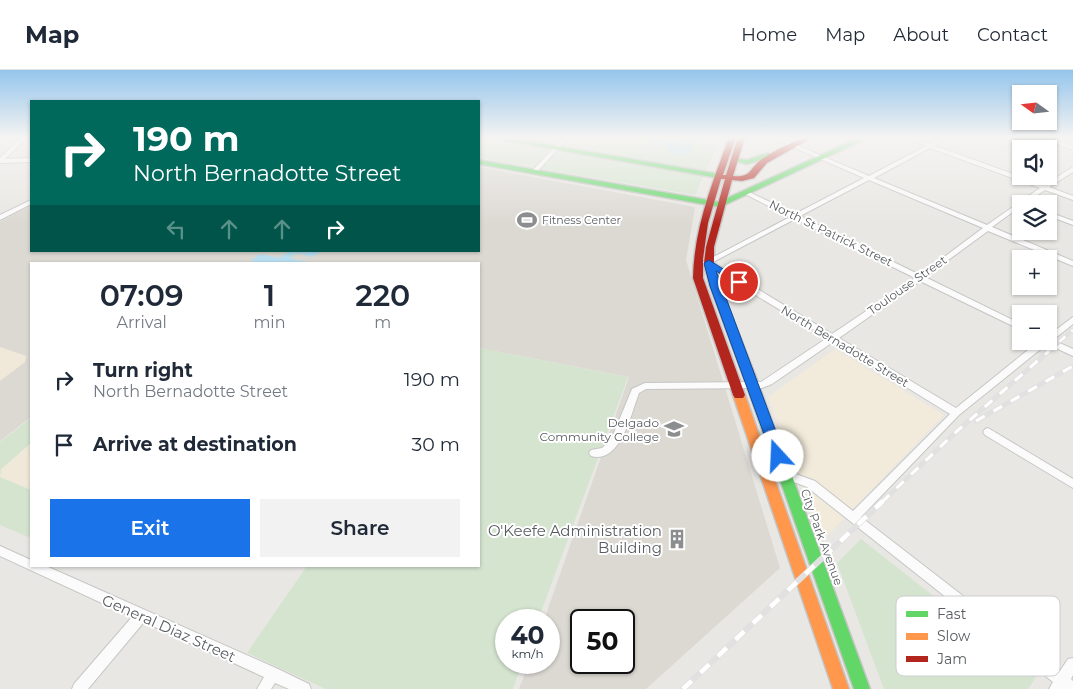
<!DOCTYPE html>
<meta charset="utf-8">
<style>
:root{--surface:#fff;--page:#f2f2f3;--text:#1f2937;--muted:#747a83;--line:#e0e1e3;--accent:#1a73e8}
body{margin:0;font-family:Montserrat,sans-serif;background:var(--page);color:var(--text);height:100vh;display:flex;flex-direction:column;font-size:19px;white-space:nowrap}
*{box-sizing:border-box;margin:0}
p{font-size:16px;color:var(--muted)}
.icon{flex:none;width:28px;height:28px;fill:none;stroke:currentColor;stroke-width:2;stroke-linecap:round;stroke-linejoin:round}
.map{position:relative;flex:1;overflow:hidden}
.side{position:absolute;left:30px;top:192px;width:450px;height:305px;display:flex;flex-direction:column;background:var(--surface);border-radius:0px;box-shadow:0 1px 4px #0004}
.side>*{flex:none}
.guide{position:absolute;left:30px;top:30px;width:450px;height:152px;border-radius:0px;box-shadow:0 1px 4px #0004;background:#00695c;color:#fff;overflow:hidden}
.needle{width:32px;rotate:285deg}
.tools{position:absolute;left:1012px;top:15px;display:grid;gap:10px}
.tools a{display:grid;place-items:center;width:45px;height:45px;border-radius:0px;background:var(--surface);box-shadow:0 1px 4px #0004;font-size:25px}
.speed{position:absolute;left:495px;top:539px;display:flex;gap:10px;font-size:25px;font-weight:700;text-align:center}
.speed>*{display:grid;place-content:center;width:65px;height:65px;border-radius:50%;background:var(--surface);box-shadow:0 1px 4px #0004;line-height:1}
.speed small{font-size:12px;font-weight:400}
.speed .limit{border:2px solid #111;border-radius:8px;background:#fff;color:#111}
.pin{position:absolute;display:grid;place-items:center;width:42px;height:42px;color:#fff;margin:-21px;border:2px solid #fff;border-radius:50%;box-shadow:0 1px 5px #0007}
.me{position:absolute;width:55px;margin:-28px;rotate:340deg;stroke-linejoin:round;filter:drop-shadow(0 0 4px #0008)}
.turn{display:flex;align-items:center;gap:18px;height:105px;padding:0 20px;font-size:22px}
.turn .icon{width:65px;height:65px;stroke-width:2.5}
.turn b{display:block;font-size:35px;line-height:42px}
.lanes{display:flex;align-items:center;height:48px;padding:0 20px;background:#0003;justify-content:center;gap:25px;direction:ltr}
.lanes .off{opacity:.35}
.eta{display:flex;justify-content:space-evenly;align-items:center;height:85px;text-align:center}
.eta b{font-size:30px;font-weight:600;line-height:35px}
.button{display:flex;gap:10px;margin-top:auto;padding:10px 20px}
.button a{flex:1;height:58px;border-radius:0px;background:var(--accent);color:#fff;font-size:20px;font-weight:600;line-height:58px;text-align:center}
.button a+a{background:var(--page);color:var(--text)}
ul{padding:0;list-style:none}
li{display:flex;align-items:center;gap:15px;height:65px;padding:0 20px}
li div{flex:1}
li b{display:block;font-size:19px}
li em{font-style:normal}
header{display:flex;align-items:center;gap:30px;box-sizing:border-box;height:70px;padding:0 25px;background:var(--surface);border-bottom:1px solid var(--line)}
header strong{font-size:24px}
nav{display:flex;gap:28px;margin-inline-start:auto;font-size:18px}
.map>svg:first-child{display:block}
.commercial{fill:#f2ebdc}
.education{fill:#dcd9d3;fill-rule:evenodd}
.green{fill:#d4e4cf}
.sand{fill:#f0e9d9}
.water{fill:#b9dff1}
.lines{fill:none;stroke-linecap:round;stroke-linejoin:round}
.street-casing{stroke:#c5c6c5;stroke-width:2}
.fast-casing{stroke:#c5c5c5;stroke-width:3}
.slow-casing{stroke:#c5c5c5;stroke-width:3}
.jam-casing{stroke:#c5c5c5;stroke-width:3}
.street{fill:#fcfbfb;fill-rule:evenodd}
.fast{fill:#63d668;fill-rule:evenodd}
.slow{fill:#ff974d;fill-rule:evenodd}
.jam{fill:#b3261e;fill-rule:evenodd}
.rail-far2-casing{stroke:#e0e1e0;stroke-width:4.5}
.rail-far1-casing{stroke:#e0e1e0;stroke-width:5}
.rail-casing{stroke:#e0e1e0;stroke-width:6}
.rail-far2{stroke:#fff;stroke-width:2.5;stroke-dasharray:8;stroke-linecap:butt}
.rail-far1{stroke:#fff;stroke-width:3;stroke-dasharray:10;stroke-linecap:butt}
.rail{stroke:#fff;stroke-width:4.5;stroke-dasharray:12;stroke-linecap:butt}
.route{fill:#1a73e8;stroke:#114b97}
.labels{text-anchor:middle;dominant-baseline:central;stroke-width:4;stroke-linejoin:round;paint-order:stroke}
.far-poi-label{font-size:11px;fill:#595d61;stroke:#fff;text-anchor:start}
.street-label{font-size:12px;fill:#595d61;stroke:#fff}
.poi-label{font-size:12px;fill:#595d61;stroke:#fff;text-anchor:end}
.near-poi-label{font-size:15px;fill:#595d61;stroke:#fff;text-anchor:end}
.near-street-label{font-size:15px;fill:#595d61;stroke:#fff}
.key{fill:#fff;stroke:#cdced0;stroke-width:1}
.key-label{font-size:14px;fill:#595d61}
</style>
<header>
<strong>Map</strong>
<nav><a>Home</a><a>Map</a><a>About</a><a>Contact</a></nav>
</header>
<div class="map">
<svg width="1073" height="619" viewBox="0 0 1073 619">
<rect width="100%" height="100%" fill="#e9e7e3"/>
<!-- commercial -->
<path class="commercial" d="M835 279 944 345 825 468 820 464 768 327Z"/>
<!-- education -->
<path class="education" d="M479 97 695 137 686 190 780 498 646 619H519L529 593 549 592V550H544L629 307 479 278V194H31V347L0 371V152L31 135V181H479ZM581 550H624V592H581Z"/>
<!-- green -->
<path class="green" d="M479 67H721L695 125 479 88Z
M479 278 628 307 538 550H506V592L522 593 513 619H326L247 583 307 496H479Z
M31 348V468L0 455V372Z
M861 469 1036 607 1028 619H884L837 493Z"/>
<!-- sand -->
<path class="sand" d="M0 277 26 286 25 292 0 311Z
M31 373V420L0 407 1 399Z"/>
<!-- water -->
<path class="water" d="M644 67H660L671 71 689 67 694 81C685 85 677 85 668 81L665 74 654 78Z
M290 181H322L312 187 297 183 291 187 292 189 319 194H257L250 192 260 184 279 188Z"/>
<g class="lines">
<defs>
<path id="street" d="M22 67H28L5 89 31 88V92L0 93V88Z
M564 67H569L536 103H532V101Z
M770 67H778L869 106 926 76 904 67H912L930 74 942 67H949L935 76 1044 115 1073 97V102L1049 117 1073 126V130L1045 120 1024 134H1021V136L992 157 1073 191V196L988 161 925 207 1021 254V260L920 211 839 268 956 338 1039 271H1049V265L1073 247V254L1053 270 1073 279V286L1047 274 959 345 861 447 1060 601 1068 589 1073 588V605L1071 609 1073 611V619H1049L1053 612 807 417 781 407 780 404 781 401 785 400 815 411 853 441 950 344 833 272 772 314 762 318 646 319 639 323C631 344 620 395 591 386L589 383 591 380 602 378 611 370 632 319 645 313 761 312 827 268 702 193 790 147 745 124V122H749L795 144 864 108ZM930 78 1040 118 987 155 874 108ZM869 110 983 158 920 205 800 146ZM795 149 915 208 832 264 713 192Z
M1039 67H1048L1073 76V80Z
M31 130V134L0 150V145Z
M1049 142 1073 151V155L1049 146Z
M988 358 1073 409V418L985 365 983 362 985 359Z
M0 476 31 490V496H46L278 599 309 614 311 619H289L275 613 271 619H257L264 607 144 552 88 619H72L74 614 132 547 0 486Z"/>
<path id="fast" d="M486 67H504L724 105 728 107 724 109Z
M860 67H870L720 137 479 94V90L719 132Z
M768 83 772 85 771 87 747 94 731 90 735 88 747 90Z
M749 301 755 305 870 619H854L743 305Z"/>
<path id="slow" d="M739 321 743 322 745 325 849 619H833L733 325 735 322Z"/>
<path id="jam" d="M729 67H736L723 105H726L738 67H745L733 106C752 108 749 98 762 89 774 81 800 67 813 67L767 93 754 108 742 111 732 110 714 177V193L720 216 755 305 749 309 743 305 710 216 704 193 706 177 725 109H721L708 153 703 189V208L745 325 743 328H735L733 325 693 208C694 158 712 114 729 67Z"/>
</defs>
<!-- street casing -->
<use href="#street" class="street-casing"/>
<!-- fast casing -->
<use href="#fast" class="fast-casing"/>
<!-- slow casing -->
<use href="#slow" class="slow-casing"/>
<!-- jam casing -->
<use href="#jam" class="jam-casing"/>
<!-- street -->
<use href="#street" class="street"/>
<!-- fast -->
<use href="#fast" class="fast"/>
<!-- slow -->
<use href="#slow" class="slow"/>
<!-- jam -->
<use href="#jam" class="jam"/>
<defs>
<path id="rail-far2" d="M1047 282 1073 260"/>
<path id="rail-far1" d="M976 351 1073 296
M882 432 956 362 1049 281"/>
<path id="rail" d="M683 619 883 431"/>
</defs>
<!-- rail-far2 casing -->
<use href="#rail-far2" class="rail-far2-casing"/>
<!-- rail-far1 casing -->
<use href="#rail-far1" class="rail-far1-casing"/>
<!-- rail casing -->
<use href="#rail" class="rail-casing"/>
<!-- rail-far2 -->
<use href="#rail-far2" class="rail-far2"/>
<!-- rail-far1 -->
<use href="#rail-far1" class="rail-far1"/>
<!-- rail -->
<use href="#rail" class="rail"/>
</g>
<!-- sky -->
<linearGradient id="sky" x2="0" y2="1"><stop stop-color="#95c5ec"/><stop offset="0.44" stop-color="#f5f4f2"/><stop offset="1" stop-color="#f5f4f2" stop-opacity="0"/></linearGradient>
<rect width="1073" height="154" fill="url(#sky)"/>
<!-- route -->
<path class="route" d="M709 190 744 212 739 215 736 214 716 201 785 386 783 390 778 391 774 390 772 386 710 216 704 193Z"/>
<!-- icons -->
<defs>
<symbol id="stadium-bare" viewBox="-9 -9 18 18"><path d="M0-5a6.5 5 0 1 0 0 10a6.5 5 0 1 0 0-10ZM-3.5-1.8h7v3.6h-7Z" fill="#8b8d8e" stroke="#fff" stroke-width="2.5" paint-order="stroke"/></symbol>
<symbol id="university-bare" viewBox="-9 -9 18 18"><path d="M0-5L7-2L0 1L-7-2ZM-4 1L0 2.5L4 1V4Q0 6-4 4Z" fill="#8b8d8e" stroke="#fff" stroke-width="2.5" paint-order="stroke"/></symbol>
<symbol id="building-bare" viewBox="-9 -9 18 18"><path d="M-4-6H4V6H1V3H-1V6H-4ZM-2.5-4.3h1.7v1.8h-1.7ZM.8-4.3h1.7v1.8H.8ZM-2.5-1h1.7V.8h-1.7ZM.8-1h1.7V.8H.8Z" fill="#8b8d8e" stroke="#fff" stroke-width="2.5" paint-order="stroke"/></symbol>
</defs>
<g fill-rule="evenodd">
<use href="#stadium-bare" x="513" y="136" width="28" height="28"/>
<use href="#university-bare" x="660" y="345" width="28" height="28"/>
<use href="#building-bare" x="663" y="455" width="28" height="28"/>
</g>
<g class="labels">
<!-- far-poi labels -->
<g class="far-poi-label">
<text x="542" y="150">Fitness Center</text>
</g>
<!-- street labels -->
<g class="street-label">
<text transform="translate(831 163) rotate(26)">North St Patrick Street</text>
<text transform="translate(907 215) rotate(-35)">Toulouse Street</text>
<text transform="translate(845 276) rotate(31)">North Bernadotte Street</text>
<text transform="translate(822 467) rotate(70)">City Park Avenue</text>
</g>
<!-- poi labels -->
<g class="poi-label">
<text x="659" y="352">Delgado<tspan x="659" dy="14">Community College</tspan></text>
</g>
<!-- near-poi labels -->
<g class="near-poi-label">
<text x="662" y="460">O'Keefe Administration<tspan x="662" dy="17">Building</tspan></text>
</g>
<!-- near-street labels -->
<g class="near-street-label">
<text transform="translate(169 558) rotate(24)">General Diaz Street</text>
</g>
</g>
<!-- legend -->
<rect x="896" y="526" width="164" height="80" rx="8" class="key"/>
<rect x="906" y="541" width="22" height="6" fill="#63d668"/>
<rect x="906" y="563" width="22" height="7" fill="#ff974d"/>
<rect x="906" y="586" width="22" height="6" fill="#b3261e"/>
<g class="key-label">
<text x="937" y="549">Fast</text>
<text x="937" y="571">Slow</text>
<text x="937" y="594">Jam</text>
</g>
</svg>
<div class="tools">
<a><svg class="needle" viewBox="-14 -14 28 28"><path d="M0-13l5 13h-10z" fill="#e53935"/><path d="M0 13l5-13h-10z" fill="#747a83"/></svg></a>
<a><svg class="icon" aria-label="sound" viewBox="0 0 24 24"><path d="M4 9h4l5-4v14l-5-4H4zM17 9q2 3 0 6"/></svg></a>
<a><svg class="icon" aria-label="layers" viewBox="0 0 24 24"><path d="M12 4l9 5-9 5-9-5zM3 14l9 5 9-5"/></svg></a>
<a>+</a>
<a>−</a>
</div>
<div class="speed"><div>40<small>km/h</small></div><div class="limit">50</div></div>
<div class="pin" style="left:739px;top:212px;background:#d93025"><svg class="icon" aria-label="arrive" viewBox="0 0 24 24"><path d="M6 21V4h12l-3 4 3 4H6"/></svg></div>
<svg class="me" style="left:778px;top:386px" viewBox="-20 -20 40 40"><circle r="19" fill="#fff"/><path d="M0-13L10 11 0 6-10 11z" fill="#1a73e8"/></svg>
<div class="guide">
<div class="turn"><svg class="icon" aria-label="right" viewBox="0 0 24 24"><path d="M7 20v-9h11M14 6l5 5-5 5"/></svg><div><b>190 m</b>North Bernadotte Street</div></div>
<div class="lanes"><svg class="icon off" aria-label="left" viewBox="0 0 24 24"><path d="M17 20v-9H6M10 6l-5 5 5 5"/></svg><svg class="icon off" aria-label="ahead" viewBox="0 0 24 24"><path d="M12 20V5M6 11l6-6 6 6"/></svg><svg class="icon off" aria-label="ahead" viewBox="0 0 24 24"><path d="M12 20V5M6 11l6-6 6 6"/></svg><svg class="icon" aria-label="right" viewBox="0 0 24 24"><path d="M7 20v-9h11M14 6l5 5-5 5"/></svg></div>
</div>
<section class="side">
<div class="eta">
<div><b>07:09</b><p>Arrival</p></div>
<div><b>1</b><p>min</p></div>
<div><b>220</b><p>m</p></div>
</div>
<ul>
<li><svg class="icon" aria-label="right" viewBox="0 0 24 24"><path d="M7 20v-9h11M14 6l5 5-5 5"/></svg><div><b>Turn right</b><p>North Bernadotte Street</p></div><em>190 m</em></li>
<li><svg class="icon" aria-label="arrive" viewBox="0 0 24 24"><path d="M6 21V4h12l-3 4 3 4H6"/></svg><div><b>Arrive at destination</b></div><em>30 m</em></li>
</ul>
<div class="button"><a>Exit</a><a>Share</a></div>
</section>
</div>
